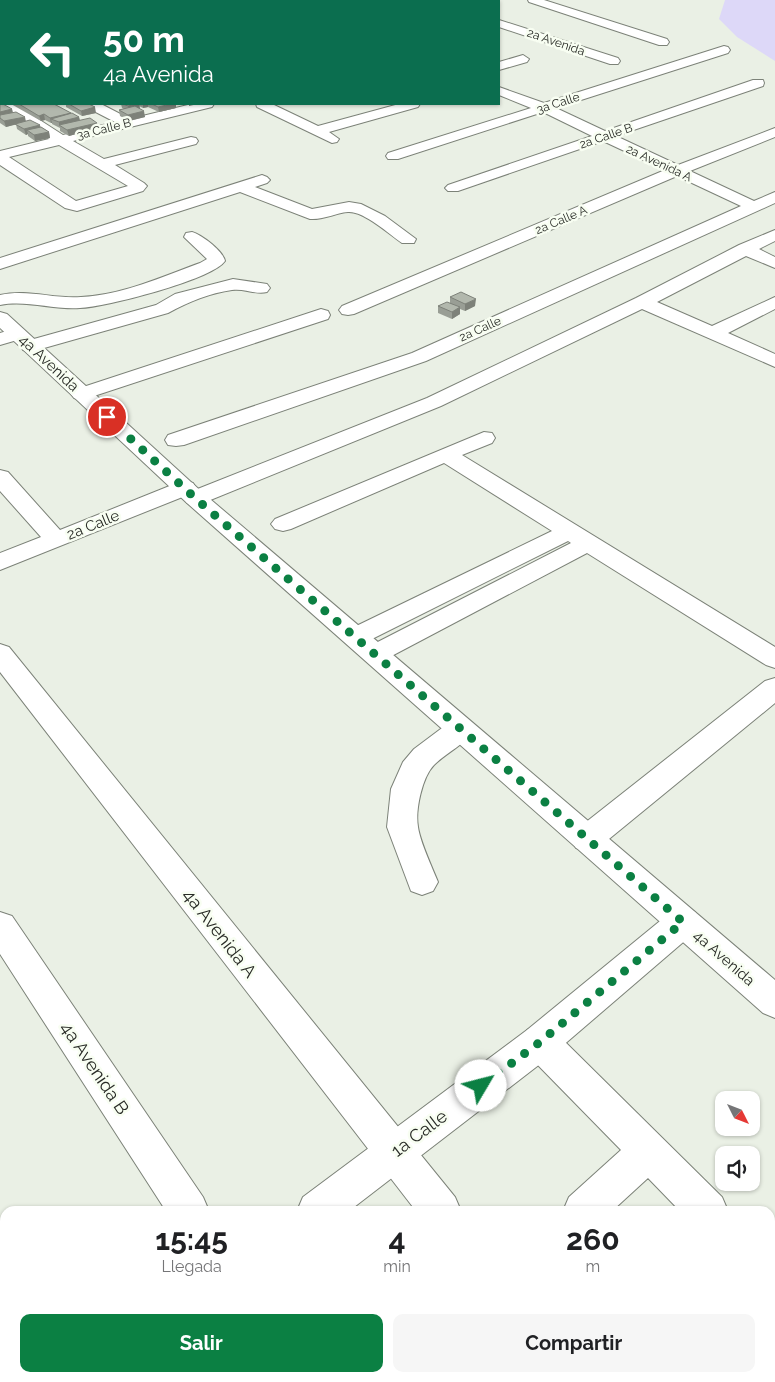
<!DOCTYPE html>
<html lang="es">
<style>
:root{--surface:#fff;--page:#f6f6f6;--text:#202124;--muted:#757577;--accent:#0b8043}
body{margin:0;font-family:Raleway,sans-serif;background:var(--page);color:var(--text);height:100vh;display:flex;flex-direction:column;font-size:19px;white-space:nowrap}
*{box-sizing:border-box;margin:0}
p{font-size:16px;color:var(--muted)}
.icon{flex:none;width:28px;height:28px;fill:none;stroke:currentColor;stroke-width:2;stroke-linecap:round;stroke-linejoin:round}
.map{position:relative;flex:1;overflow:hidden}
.side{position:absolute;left:0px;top:1206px;width:775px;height:176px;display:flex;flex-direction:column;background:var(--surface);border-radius:15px 15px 0 0;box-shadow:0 1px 4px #0004}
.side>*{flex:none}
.hud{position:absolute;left:0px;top:0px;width:500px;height:105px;box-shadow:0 1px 4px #0004;background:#0b6e4f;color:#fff;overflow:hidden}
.needle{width:32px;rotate:132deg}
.tools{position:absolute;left:715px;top:1091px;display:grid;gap:10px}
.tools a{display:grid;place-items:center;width:45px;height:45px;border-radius:10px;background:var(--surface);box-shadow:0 1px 4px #0004;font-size:25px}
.pin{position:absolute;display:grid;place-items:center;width:42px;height:42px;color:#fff;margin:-21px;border:2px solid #fff;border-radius:50%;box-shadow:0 1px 5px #0007}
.me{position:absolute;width:55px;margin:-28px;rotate:53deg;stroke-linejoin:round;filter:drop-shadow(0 0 4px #0008)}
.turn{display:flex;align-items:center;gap:18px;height:105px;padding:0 20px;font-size:22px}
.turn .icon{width:65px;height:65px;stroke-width:2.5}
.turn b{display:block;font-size:35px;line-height:42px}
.eta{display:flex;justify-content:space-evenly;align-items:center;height:85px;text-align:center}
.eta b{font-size:30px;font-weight:700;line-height:35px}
.button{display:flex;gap:10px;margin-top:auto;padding:10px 20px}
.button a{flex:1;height:58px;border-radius:10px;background:var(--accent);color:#fff;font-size:20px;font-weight:700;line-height:58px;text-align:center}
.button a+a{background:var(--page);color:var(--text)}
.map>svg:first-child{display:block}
.green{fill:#ddd8f8}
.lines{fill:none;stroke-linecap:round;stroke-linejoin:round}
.minor-casing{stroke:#7c8278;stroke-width:2}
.tertiary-casing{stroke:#7c8278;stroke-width:2}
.secondary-casing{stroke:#7c8278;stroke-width:2}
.minor{fill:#fff;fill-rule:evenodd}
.tertiary{fill:#fff;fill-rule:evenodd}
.secondary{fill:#fff;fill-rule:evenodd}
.wall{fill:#999e95}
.shaded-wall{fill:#7d8179}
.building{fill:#b2b8ad;stroke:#7d8179}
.route{stroke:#0b8043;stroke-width:9;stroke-dasharray:0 16.2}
.labels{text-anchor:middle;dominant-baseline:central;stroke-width:5;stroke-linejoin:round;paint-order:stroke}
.far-street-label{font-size:12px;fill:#282b26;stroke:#f8fef2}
.street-label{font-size:15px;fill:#282b26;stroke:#f8fef2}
.near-street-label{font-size:18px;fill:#282b26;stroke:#f8fef2}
</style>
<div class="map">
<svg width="775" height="1382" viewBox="0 0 775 1382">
<rect width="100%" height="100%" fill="#eaf0e5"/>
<!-- green -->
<path class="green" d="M725 0H775V61L737 37 719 19Z"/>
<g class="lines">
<defs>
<path id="minor" d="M35 0H48V1H35Z
M89 0H102V1H89Z
M426 0H440V1H426Z
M528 0H544L667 39 669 42 667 45H659L529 2Z
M499 20 618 58 620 61 618 64H610L499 27Z
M724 46 728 47 730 50 728 53 556 108 605 131 753 80H763L764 83 763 86 616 136 678 165 775 128V137L690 171 754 201 775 192V203L426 361 184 445 176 446 168 445 165 440 168 435 412 353 741 206 677 176 354 314 348 315 342 314 339 310 342 306 665 170 603 141 458 191H448L445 188 448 185 592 136 543 112 398 159H388L386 156 388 153 531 108 499 95V87L544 103Z
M523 55 529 59 527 62 499 70V62Z
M1 101V104H15L63 135 115 122 86 107 85 104H101L130 119 192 104H214L212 107 73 141 104 159 191 137 196 138 198 141 196 144 115 165 144 183 147 186 143 191 77 211 65 208 0 165V151L49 139 1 107 0 105ZM59 145 128 186 76 201 9 157Z
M256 104H272L318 126 399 104H420L418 107 329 132 339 139 337 142 332 143 257 107Z
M262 175 267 177 270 180 267 183 255 187 312 209 349 202 361 204 385 216 416 239 414 243H402C389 234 364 211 348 212 335 213 324 220 310 219L240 192 0 269V258Z
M775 230V241L759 249 775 257V268L746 256 657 302 712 326 775 297V309L728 333 775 354V367L642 309 441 406 203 503 195 505 187 503 184 498 185 496 0 570V553L41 537 0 491V470L8 472 60 530 177 483 185 481 193 483 196 488 195 490 427 398 636 298 739 245Z
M192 232C202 235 223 251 225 261 212 280 105 307 80 308 53 310 27 300 0 305V295C28 289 53 299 81 297 123 295 161 277 200 263L207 259 184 237 186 233Z
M233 279 267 284 270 288 267 292C255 295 244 288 232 290 210 293 188 302 168 313L30 352 23 350 20 346 23 342 156 305 175 294Z
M321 309 328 311 330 315 328 319 88 398 81 400 74 398 71 394 74 390Z
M17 328 24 330 26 334 24 338 0 345V333Z
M484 432 492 433 495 438 492 443 462 455 775 647V668L766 665 587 553 384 660 375 663 366 660 362 654 366 648 571 543 568 541 364 643 355 646 346 643 342 637 346 631 552 531 444 463 291 529 283 531 275 529 271 524 275 519Z
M0 644 9 647 455 1197 461 1211H416L0 672Z
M775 678V703L598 848 587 851 576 848 571 839 576 830 765 681Z
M460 719 470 722 474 729C465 745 447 752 434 765 422 777 415 811 418 827 420 842 432 867 438 882L433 891 422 895 411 891 387 827 391 789 403 762 414 749 450 722Z
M0 912 12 916 203 1197 209 1211H166L0 954Z
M540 1025 553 1030 722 1197 728 1211H680L648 1178 612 1211H563L569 1197 621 1150 527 1054 522 1042 527 1030Z
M770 1253 775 1255V1300L770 1298Z
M0 1356 5 1358V1378H22L24 1382H0Z
M344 1378H389L391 1382H346Z
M555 1378H600L602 1382H557Z"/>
<path id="tertiary" d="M683 908 695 912 700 922 695 932 553 1054 349 1211H297L303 1197 527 1030 671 912Z
M83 1378H130L128 1382H81Z"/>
<path id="secondary" d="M0 312 7 314 203 493 775 980V1018L763 1013 187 503 0 328Z"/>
</defs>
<!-- minor casing -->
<use href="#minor" class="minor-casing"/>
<!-- tertiary casing -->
<use href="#tertiary" class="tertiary-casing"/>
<!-- secondary casing -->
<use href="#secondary" class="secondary-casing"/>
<!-- minor -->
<use href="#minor" class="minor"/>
<!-- tertiary -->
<use href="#tertiary" class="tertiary"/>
<!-- secondary -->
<use href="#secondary" class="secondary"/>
</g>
<!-- wall -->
<path class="wall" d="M0 104 12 109 13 113 26 121 41 127 49 132 50 138 35 141 28 136V134L26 135 17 129 16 124 6 127 0 123Z
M11 104H54L71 113V114L79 117 80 120 98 128 69 136 60 131V128L52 124V123H51L45 120 41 121Z
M64 104H89L96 113 82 116 66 107V105Z
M121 104H139L140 109 145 117 129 121 120 116 119 110 124 109 122 108Z
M139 104H176V108L159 112 148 107 143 108 139 106Z
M450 297 475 306 465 311 460 309V314L452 319 438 313V306L450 303Z"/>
<!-- shaded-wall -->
<path class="shaded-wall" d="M0 66H1V77H0Z
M136 104H139L140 109 129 112 128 106Z
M143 104H148V107L143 108Z
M171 104H176V108L159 112 158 107Z
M189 104H198L189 106Z
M95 107 96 113 82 116 81 111Z
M12 109 13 115 0 118V112Z
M144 111 145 117 129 121 128 115Z
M71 113 72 118 51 119 52 123H51L50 118Z
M44 114 45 120 41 121 39 116Z
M25 117 26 122 6 127 4 121Z
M79 117 80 123 59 125V122Z
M97 123 98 128 69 136 67 130Z
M40 125 41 131 27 130 28 134 26 135 24 129Z
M49 132 50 138 35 141 34 135Z
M476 299 475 306 465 311V304Z
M460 307V314L452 319V312Z"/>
<!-- building -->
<path class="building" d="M229 0H254L257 1H224Z
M1 73V85H0V74Z
M1 103 3 104 12 109 0 112V104Z
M19 104H54L71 113 50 118 44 114 39 116Z
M69 104H89L95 107 81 111Z
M123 104H137L128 106Z
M152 104H171L158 107Z
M135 106 144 111 128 115 119 110Z
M16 112 25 117 4 121 0 118V115Z
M72 113 79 117 59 122 51 119Z
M90 118 97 123 67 130 59 125Z
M30 120 40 125 24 129 15 124Z
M41 127 49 132 34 135 27 130Z
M461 292 476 299 465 304 450 297Z
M447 302 460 307 452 312 438 306Z"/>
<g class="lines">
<!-- route -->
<path class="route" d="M107 417 195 498 683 922 540 1042 481 1086"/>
</g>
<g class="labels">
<!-- far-street labels -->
<g class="far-street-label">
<text transform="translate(556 42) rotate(19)">2a Avenida</text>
<text transform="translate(558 103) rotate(-18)">3a Calle</text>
<text transform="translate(104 129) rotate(-14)">3a Calle B</text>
<text transform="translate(606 136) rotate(-19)">2a Calle B</text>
<text transform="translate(659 163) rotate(25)">2a Avenida A</text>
<text transform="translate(561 220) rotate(-23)">2a Calle A</text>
<text transform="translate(480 329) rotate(-24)">2a Calle</text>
</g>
<!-- street labels -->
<g class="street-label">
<text transform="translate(49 363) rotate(43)">4a Avenida</text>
<text transform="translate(93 525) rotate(-22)">2a Calle</text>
<text transform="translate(724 958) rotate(41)">4a Avenida</text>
</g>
<!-- near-street labels -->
<g class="near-street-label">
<text transform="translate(220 933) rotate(52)">4a Avenida A</text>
<text transform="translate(95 1068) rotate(56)">4a Avenida B</text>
<text transform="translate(419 1133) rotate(-37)">1a Calle</text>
</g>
</g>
</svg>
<div class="tools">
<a><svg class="needle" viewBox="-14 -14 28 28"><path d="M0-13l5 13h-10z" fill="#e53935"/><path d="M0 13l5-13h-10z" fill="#757577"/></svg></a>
<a><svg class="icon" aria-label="sound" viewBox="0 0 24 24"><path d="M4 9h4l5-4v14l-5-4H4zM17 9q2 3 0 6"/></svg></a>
</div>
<div class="pin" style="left:107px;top:417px;background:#d93025"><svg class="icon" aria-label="arrive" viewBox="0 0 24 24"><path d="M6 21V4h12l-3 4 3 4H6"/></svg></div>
<svg class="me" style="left:481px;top:1086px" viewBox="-20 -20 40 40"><circle r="19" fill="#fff"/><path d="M0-13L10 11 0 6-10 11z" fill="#0b8043"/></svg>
<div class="hud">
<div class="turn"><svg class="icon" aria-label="left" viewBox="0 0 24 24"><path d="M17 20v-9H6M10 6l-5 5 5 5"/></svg><div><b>50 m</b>4a Avenida</div></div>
</div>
<section class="side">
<div class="eta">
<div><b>15:45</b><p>Llegada</p></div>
<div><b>4</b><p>min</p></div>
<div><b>260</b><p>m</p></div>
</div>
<div class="button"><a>Salir</a><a>Compartir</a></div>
</section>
</div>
